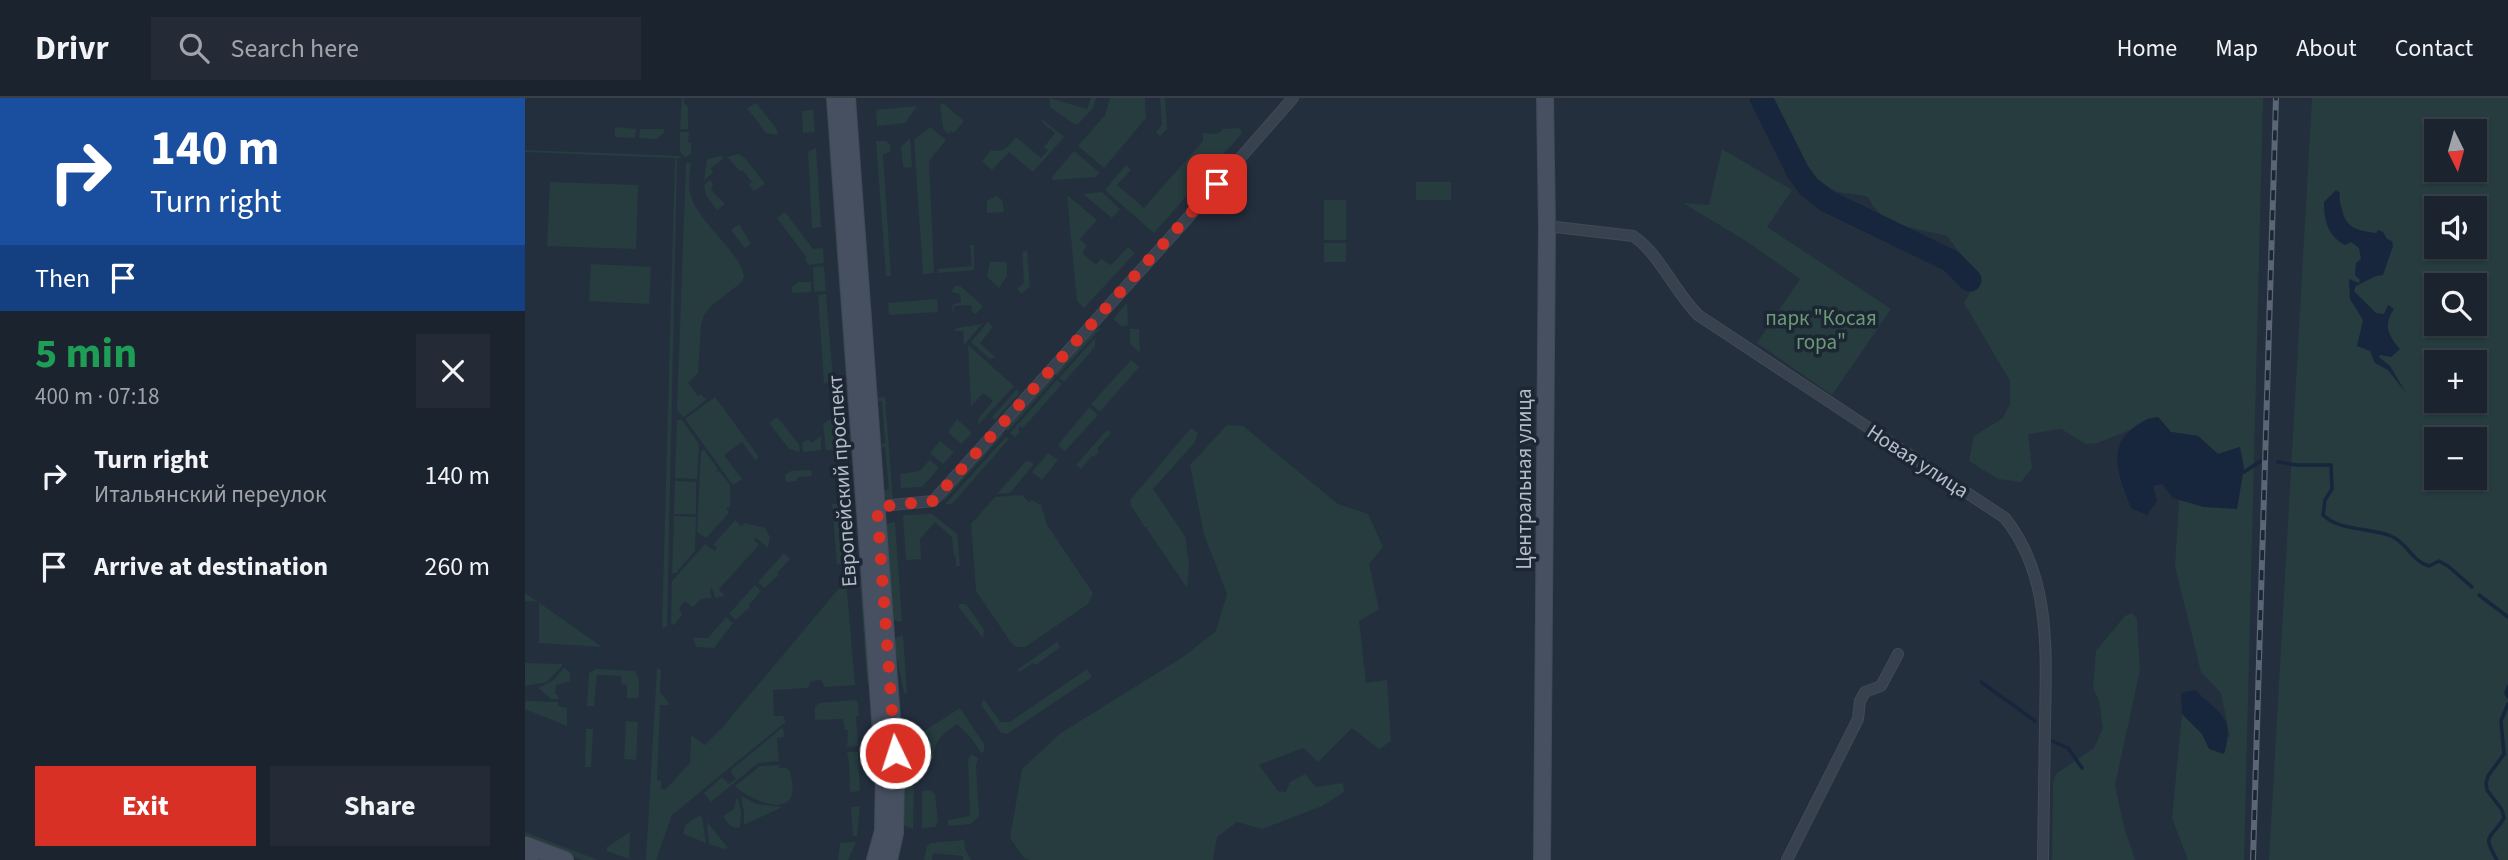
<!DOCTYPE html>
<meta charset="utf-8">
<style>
:root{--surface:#1b232e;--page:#242b36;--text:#f1f3f6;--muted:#a0a4aa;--line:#39404a;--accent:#d93025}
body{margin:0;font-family:"Source Sans 3",sans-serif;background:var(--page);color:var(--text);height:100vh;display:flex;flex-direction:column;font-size:26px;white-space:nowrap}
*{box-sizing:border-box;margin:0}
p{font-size:23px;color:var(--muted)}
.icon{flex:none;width:38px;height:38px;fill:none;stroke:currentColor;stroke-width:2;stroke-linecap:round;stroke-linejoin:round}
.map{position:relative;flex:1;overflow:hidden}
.sheet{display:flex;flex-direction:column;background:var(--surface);width:525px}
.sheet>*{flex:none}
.hud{background:#1a4fa0;color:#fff;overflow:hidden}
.needle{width:46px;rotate:175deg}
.tools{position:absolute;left:1899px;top:21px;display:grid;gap:14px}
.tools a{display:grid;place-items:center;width:63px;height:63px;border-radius:0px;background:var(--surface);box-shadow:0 2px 5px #0004,0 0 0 2px var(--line);font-size:35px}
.pin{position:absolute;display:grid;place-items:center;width:60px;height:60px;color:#fff;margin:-30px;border-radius:14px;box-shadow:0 4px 10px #0006}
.me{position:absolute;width:77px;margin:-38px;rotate:356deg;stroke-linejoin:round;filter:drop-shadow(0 0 5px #0008)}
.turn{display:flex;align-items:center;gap:24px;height:147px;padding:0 35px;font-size:32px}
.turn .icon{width:91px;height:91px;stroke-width:2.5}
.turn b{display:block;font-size:49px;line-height:60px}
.then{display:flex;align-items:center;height:66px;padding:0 35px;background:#0003;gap:14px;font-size:26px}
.round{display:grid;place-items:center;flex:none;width:74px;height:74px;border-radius:0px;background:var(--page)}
.overview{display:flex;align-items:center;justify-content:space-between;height:119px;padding:0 35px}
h1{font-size:42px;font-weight:700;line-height:52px;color:#1e9e55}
.cta{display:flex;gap:14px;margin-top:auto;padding:14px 35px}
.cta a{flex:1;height:80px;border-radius:0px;background:var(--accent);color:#fff;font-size:28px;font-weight:700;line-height:80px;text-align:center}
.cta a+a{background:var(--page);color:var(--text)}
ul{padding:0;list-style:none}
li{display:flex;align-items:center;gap:21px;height:91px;padding:0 35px}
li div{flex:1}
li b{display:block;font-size:26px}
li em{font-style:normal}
header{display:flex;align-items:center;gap:42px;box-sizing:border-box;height:98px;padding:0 35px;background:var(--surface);border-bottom:2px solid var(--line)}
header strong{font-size:33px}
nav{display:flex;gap:38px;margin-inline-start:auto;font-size:24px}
.search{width:490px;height:63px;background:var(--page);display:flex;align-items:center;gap:18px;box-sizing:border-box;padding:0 24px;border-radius:0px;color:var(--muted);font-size:26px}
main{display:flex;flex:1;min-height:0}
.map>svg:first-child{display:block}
.green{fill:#263c3f;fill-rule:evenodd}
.water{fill:#17263c}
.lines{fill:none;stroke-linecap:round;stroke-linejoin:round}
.stream{stroke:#17263c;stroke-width:3.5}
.river{stroke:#17263c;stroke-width:23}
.street-casing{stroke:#414a57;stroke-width:12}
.secondary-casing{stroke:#414a57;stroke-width:18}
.street{stroke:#38414e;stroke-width:10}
.secondary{stroke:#465061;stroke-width:16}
.rail-casing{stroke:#5a6575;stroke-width:6}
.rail{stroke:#1d2633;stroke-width:3.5;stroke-dasharray:10;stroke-linecap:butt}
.route{stroke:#d93025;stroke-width:12;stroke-dasharray:0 21.6}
.labels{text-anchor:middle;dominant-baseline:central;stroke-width:7;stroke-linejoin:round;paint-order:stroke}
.park-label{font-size:21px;fill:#6b9a76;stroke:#1d2633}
.street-label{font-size:21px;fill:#b4bcc9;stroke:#1d2633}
</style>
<header>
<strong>Drivr</strong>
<div class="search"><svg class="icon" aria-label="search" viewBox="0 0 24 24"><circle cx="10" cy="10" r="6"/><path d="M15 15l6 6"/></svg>Search here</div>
<nav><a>Home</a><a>Map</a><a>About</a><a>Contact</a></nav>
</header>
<main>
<section class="sheet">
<div class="hud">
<div class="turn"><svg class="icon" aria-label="right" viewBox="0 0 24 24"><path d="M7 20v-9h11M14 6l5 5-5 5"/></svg><div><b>140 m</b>Turn right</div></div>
<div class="then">Then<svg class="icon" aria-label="arrive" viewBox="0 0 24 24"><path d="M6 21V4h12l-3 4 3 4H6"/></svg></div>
</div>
<div class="overview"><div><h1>5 min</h1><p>400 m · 07:18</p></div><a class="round"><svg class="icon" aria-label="close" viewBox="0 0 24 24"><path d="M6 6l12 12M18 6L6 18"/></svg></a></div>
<ul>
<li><svg class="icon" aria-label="right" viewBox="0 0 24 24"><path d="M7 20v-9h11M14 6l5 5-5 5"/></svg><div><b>Turn right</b><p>Итальянский переулок</p></div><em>140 m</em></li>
<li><svg class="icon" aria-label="arrive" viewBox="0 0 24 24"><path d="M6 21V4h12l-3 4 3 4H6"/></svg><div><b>Arrive at destination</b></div><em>260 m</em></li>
</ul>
<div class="cta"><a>Exit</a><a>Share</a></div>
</section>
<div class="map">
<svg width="1983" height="762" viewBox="0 0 1983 762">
<rect width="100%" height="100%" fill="#242f3e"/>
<!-- green -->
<path class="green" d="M157 0H159V5L163 9V31H155Z
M525 0 562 11 566 0H571L568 10 553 26H549L525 9Z
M585 0H620L621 20 579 70 553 48 580 17Z
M635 0H640L642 31 635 38 631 34 637 27Z
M1244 0H1738L1719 762H1663L1647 720 1657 616 1677 636 1705 639 1696 595 1676 574 1650 468 1654 402 1679 409 1715 349 1693 356 1673 338 1646 334 1623 320 1605 332 1572 345 1561 346 1536 331 1503 336 1507 370 1496 384 1473 381 1444 363 1449 338 1478 320 1485 306V283L1439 205 1450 185 1441 163 1422 138 1362 124 1348 108 1343 99C1332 95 1321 97 1311 93 1276 77 1260 32 1244 0Z
M1787 0H1983V762H1744ZM1911 33H1950V72H1911ZM1911 110H1950V149H1911ZM1911 187H1950V226H1911ZM1911 264H1950V303H1911ZM1911 341H1950V380H1911Z
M231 5 251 30 253 37 241 35 222 10Z
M418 5 439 23 429 35 426 33 423 36 418 30 415 7Z
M392 8 380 25 352 28 351 12Z
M288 12 290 34 278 35 277 13Z
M518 22 539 39 508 74 484 54 467 72 457 63 466 52C479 56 484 47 491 39L516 60 523 52 519 49 530 35 517 24Z
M90 29 111 31 110 40 90 39Z
M405 29 421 42 404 63 409 175 398 176 389 42Z
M714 30 717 35 629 135 580 92 601 67 606 72 592 87 619 110 678 43V35L691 36 697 33V31Z
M115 31H139V35L132 41 114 40Z
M155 34H164L163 44 166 45V56L160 60 155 54Z
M385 40 387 69 381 70 378 68 376 49Z
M351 43H361L365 47 366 53 358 57 366 178H361Z
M291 50 296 129 287 130 283 54Z
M304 50 307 52 328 350 326 352Z
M1197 51 1267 92 1242 129 1366 211 1307 297 1232 245 1275 181 1221 143 1158 105 1184 107Z
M0 52 155 58 157 60H151L152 63 142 529 137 530 150 60 0 54Z
M549 53 575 75 570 79 528 82 527 79Z
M213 56 220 60 240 86 229 93 224 87 227 84 217 72 215 73 202 59Z
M197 58 198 61 186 70 188 75 179 82 182 61Z
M161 65H166C165 75 162 88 166 98 173 124 216 154 219 179L217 184 186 208 179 217 176 226 173 275 163 285 173 298 176 296 181 302 159 319 152 312Z
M185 82 188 86 186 92 200 106 192 112 181 97 179 87Z
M25 84 113 87 111 151 22 148Z
M891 84H926V102H891Z
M577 94 595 111 587 120 558 96Z
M542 97 572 122 555 141 562 148 557 155 571 167 576 161 586 167 603 149 610 155 559 210 552 203Z
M471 98 477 102 479 114 462 115V103Z
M799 102H821V142H799Z
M260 114 288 151 298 150 299 165 284 167 280 162 282 160 252 120Z
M214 126 226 146 220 150 206 132Z
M799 145H821V164H799Z
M445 147H449V172L413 175V171L447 168Z
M502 153 505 188 497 196 492 191 499 184 497 154Z
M465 164H482V178L474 190 462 179Z
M66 166 126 169 124 206 64 203Z
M299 168 301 193 289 194 288 169Z
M273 184H286V194L267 195V189Z
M430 188H435L458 208 451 216 447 214 446 207 429 208 428 217 427 207 436 204 435 196 426 194Z
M301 196 308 281 299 286 293 197Z
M412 201 413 214 364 217 363 205Z
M602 205 603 226 601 228H596L588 221Z
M463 224 468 229 455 245 470 259 465 261 446 244Z
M457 226 439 247 438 233H430L431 230Z
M576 230 532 278 530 276 570 232Z
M605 231H614L615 255 605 246Z
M570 240V249L539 284 534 280Z
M443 247 489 288 453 327 454 320 468 303 458 295 446 308Z
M606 262 614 269 575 314 566 306Z
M528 278 530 280 483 333 481 331Z
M532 282 537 286 498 330 495 328 493 331 495 334 490 339 485 335Z
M492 291 494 296 470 322 467 319Z
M190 299 234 359 230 362 217 344 199 357 217 381 208 387 160 321Z
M360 299 368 402 358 399V393L364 391 360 349 354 350V346L360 345 357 303H351V300Z
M564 309 573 317 540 353 533 347Z
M310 318 312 352H301L298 326Z
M252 319 274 346 275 354 264 351 244 325Z
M432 321 447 335 436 346 423 334Z
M152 322H157L174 346 172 381 150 380Z
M702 327 718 328 813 406 843 416 858 449 844 466 854 511 834 523 841 585 862 582 866 643 854 651 827 630 793 664 778 650 734 667 753 693 761 694 765 684 780 676 791 689 818 685 819 694 797 708 737 731 712 724 692 739 688 762H505L499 760 485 740 497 671 536 635 658 559 691 533 702 496 679 436 665 367Z
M666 330 673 335 670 344 628 391 660 438 664 467 662 490 622 431 623 429H620L606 408 605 402Z
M582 332 586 335 572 351 574 353 569 359 567 358 556 371 551 367Z
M477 335 478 337 418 404 419 398Z
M296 338V352L278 354 277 345 283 341 287 345Z
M481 339 484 341 427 406H420Z
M415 343 429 354 418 366 405 355Z
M179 352 193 371 190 374 194 373 205 387V409L201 410 204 415 181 440 172 434 176 354Z
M523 355 533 362 517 382 507 374Z
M405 362 414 370 397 389 376 390 375 376 394 373Z
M505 363 509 366 485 395 472 396 500 364Z
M286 372 287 378 272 379V383L261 384 260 377 266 373Z
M150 383 171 384V416H149Z
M497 397 504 404 507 402 516 407 522 427 568 495 563 506 500 549H491L487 546 451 493 446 426 470 399Z
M307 406H316L320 461 316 462V466L312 467Z
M407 416 432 436 435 468H431V459L429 458 427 439 410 424 395 441 396 461 381 462 378 417Z
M149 418 171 419 170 453 151 475H147Z
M210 422 217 428 219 425 240 430 245 439 243 450 231 440 229 442 234 447 194 491 200 498 190 500 187 490 185 492 187 500 176 501 168 509 160 503 154 510 157 517 149 527 146 526 147 483 180 446 190 453 192 450 188 447Z
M370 424 377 524 367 522 360 426Z
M259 455 265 461 252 475 254 477 239 490 233 484Z
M321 482 330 587 300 589 296 582 286 583 283 590 248 592 249 618H258L261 625 258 626 147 717 131 762H121L132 570 136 572 135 594 145 607H135L132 682 136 683V690L140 692 165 665 166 637 180 647 197 630Z
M335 482 338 484 346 582 342 584Z
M230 487 236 493 224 507 225 509 211 522 204 516Z
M0 495 77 549 14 545V504L0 503Z
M434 506H441L459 532 458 540 434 510Z
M1607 515 1612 521 1615 572 1590 687 1599 729 1610 762H1527L1528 685 1531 676 1569 650 1578 630 1574 602 1568 590 1571 553 1600 518Z
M201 519 208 525 189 550 171 549 168 540H183Z
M378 537 382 595H379L368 541Z
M532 544 535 549 511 567 508 565 494 574 492 572Z
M0 565 37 566V568L22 584 0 588Z
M39 569 45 575V583L31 587 30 596 33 597V601H26L13 590 29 582Z
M71 571 110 573 114 582V600H102V587L97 586 96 578 72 577 69 608H62L64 575Z
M562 571 567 579 482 636 476 635 456 607 459 601 475 624H485Z
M331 602 333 605 334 618 331 619 333 648 322 649 323 632H320L318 621 290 622V609L294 605Z
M0 603 33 604V608L42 610V628L0 611Z
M435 610 459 646V653L456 655 447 641 432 626C419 635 407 644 409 661L396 662 393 637Z
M101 623 113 624 111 662 99 661Z
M258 629 259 639 252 640 254 663 233 665 186 704 179 695 197 679 204 686 211 681 205 673Z
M61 631H68L66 669H60Z
M381 632H385L389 695 388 731 378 727Z
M322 654H333L335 693 325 694 324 663Z
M446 656 453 660 451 668 454 718 446 726 423 728V722L445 718 443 661Z
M254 667V670H261L265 673C266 679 269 691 267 697 260 719 219 698 210 688L235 668Z
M405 692 410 696 413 723 410 729 397 730V693Z
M212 698 216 713 215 729C207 732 202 724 198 718L209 711Z
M216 698 232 706 257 709 219 727V714Z
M335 708 332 738H328L326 709Z
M174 718 177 719 181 745 158 736 161 726Z
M182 724 203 750 199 751 184 746Z
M0 734 73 762H57L0 740Z
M105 734 104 761 82 753V749Z
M439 742 440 751 446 762H438V758L408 755 407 762H399L402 748 406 745Z
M331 744 323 762H313L315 745Z"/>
<!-- water -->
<path class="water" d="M1811 92 1815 95C1814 101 1815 105 1817 111 1821 131 1832 132 1851 135L1853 132 1858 134 1862 141 1867 143 1868 148 1858 177 1851 178 1831 188 1829 193 1851 215 1859 216 1863 207 1869 211C1858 227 1863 237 1875 251L1866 259 1855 257 1854 259 1865 268 1881 295 1863 272 1850 265 1845 253 1832 248 1838 222 1825 201 1824 181 1834 185 1835 182 1830 177 1831 165 1836 161 1834 150 1826 144 1820 147C1803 138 1799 123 1799 104Z
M1633 319 1646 334 1673 338 1693 356 1715 349 1719 370 1712 411 1679 409 1648 400 1637 386 1628 388 1632 403 1622 417 1606 410C1596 384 1580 351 1608 330 1616 324 1623 320 1633 319Z
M1670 592C1695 616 1710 619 1699 656L1684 651 1677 636 1657 616 1656 595Z"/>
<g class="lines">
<!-- stream -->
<path class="stream" d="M1753 364 1772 367H1806L1807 391 1800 402 1798 417C1816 434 1845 429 1866 438 1884 446 1885 462 1904 468L1914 463 1923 468 1947 489
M1719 374 1736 363
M1954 497 1983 519
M1456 584 1510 623
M1983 589 1981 595 1983 599
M1522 641 1543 650 1557 670
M1972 762C1956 735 1966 742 1979 720L1977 712 1962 692 1961 685 1963 678 1979 656 1976 623 1983 606"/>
<!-- river -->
<path class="river" d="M1236 0 1273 74 1284 89 1302 103 1426 163 1445 182"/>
<defs>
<path id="street" d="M1022 128 1108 138C1134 155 1149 193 1173 217L1480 420C1527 479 1521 556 1520 627 1519 672 1519 717 1518 762
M346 409 408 403 661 122 768 0
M1262 762 1333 621 1335 603 1340 594 1356 588 1373 556"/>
<path id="secondary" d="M310 0 359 675 358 733 350 762
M322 0 371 677 370 735 364 762
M0 747 40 762
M0 760 5 762
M1017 762 1022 128 1020 0"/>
</defs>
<!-- street casing -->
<use href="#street" class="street-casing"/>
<!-- secondary casing -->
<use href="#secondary" class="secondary-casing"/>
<!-- street -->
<use href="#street" class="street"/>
<!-- secondary -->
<use href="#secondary" class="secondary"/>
<defs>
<path id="rail" d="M1728 762 1751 0"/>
</defs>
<!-- rail casing -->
<use href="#rail" class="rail-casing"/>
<!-- rail -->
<use href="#rail" class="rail"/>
</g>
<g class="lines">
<!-- route -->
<path class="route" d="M370 655 352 409 408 403 692 86"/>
</g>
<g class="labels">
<!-- park labels -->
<g class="park-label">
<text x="1296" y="220">парк "Косая<tspan x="1296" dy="24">гора"</tspan></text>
</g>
<!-- street labels -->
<g class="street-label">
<text transform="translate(1393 363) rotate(33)">Новая улица</text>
<text transform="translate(999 381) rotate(-90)">Центральная улица</text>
<text transform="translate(317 383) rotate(-94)">Европейский проспект</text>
</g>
</g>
</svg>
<div class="tools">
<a><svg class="needle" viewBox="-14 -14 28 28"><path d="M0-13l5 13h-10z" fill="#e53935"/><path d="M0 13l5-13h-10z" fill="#a0a4aa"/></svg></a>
<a><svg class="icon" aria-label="sound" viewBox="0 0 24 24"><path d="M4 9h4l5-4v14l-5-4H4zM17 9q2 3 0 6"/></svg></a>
<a><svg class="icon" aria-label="search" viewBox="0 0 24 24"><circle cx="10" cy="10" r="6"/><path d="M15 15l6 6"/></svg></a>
<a>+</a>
<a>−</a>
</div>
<div class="pin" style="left:692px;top:86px;background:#d93025"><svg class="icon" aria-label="arrive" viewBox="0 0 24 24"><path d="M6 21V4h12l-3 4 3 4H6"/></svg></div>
<svg class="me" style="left:370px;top:655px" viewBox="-20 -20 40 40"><circle r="17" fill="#d93025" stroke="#fff" stroke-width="3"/><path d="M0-11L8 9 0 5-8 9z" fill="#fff"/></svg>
</div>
</main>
